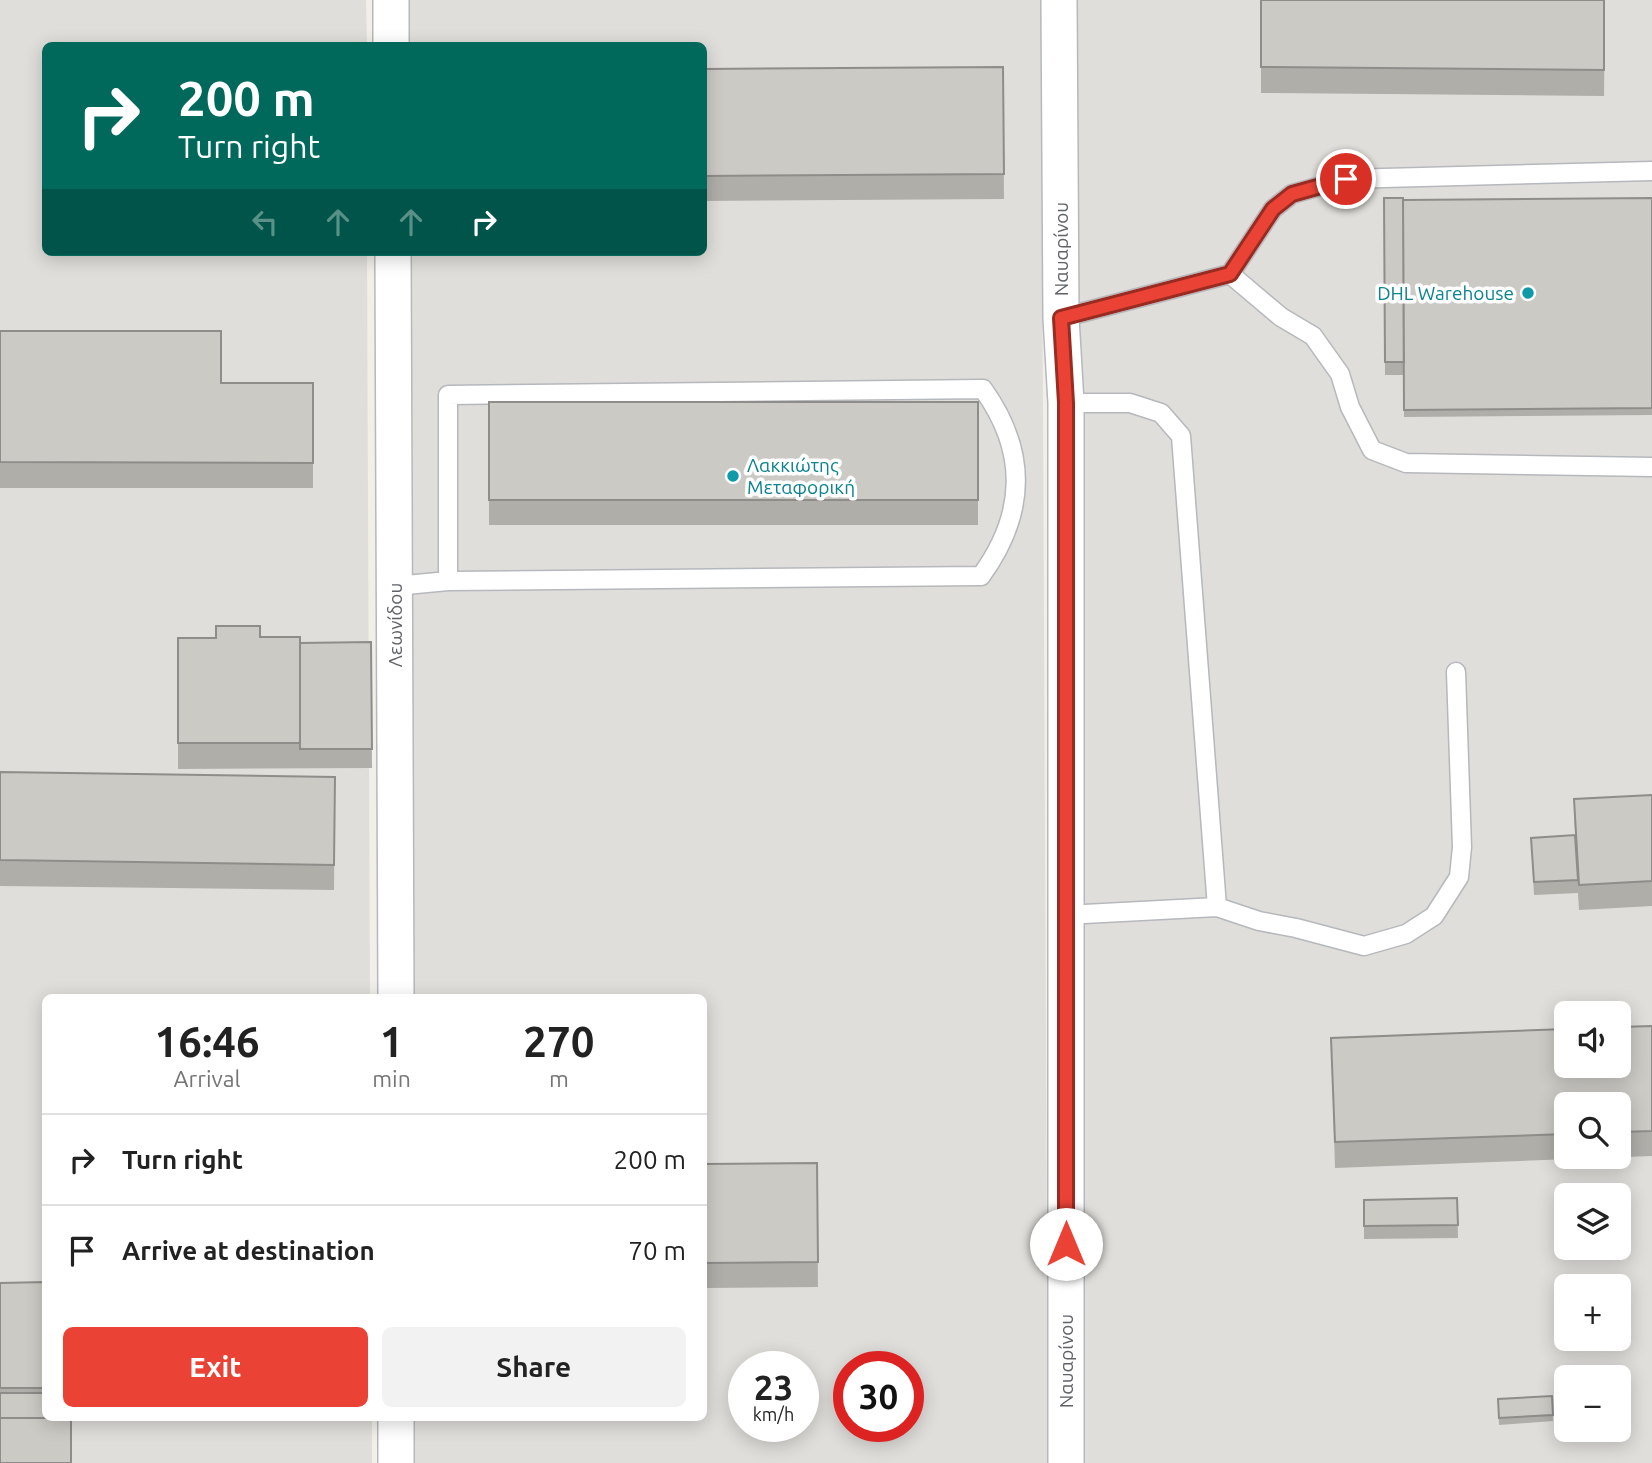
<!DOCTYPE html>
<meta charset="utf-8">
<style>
:root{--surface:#fff;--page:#f2f2f2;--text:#222;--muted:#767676;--line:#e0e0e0;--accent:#ea4335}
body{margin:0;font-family:Ubuntu,sans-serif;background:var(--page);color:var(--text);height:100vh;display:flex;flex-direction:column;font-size:26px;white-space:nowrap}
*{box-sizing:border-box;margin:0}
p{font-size:23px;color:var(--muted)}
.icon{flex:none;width:38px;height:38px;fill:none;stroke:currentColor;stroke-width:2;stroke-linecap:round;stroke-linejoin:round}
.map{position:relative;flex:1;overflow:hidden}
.drawer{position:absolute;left:42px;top:994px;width:665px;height:427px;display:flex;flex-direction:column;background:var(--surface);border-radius:10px;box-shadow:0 4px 18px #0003}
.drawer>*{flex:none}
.top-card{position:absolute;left:42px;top:42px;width:665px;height:214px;border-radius:10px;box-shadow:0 4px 18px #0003;background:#00695c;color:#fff;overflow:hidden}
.buttons{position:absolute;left:1554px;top:1001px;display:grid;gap:14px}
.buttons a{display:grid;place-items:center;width:77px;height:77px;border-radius:10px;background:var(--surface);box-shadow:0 4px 18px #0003;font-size:35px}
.speed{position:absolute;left:728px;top:1351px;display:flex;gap:14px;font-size:35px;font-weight:700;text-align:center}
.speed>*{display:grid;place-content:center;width:91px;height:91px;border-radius:50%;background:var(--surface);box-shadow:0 4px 18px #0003;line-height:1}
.speed small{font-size:18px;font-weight:400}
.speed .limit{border:10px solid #d22;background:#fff;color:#111}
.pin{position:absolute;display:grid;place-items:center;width:60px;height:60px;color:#fff;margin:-30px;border:4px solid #fff;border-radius:50%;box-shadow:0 2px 7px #0007}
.me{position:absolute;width:77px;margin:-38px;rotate:0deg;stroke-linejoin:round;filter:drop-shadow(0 0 5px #0008)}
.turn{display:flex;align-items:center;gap:24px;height:147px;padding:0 21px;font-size:32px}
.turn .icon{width:91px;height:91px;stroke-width:2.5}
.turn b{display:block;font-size:49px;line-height:60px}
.lanes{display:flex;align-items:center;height:66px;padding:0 21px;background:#0003;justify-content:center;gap:35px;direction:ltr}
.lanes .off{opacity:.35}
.eta{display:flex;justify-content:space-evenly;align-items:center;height:119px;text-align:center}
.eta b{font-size:42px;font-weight:600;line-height:49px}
.primary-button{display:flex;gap:14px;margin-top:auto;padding:14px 21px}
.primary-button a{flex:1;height:80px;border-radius:10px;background:var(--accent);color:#fff;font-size:28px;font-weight:600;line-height:80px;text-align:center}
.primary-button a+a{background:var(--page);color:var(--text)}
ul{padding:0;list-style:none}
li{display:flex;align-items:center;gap:21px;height:91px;padding:0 21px;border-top:2px solid var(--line)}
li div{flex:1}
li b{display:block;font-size:26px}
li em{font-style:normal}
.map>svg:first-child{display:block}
.industrial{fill:#e0deda;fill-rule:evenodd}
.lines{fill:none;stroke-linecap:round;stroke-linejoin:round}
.lane-casing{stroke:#b5b8bc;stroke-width:21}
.street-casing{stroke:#b5b8bc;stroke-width:38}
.lane{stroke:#fff;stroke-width:18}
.street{stroke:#fff;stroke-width:35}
.wall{fill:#afaea9;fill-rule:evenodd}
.building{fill:#cccac5;stroke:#8f8d8a;stroke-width:2}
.route-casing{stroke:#982c22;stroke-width:18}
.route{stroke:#ea4335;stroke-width:12}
.culture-dot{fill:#0f9aa8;stroke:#fff;stroke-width:2.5}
.labels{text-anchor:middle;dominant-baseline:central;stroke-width:7;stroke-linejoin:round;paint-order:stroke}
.street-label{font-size:19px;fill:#5f6368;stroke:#fff}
.culture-label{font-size:19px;fill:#0d838f;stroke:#fff;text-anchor:end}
</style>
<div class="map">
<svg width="1652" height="1463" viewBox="0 0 1652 1463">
<rect width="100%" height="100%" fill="#f1efe8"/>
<!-- industrial -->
<path class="industrial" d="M0 0H366L367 45 46 46V252H367L370 997 46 998V1418H372V1463H0Z
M405 0H1041L1048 1463H413V1418H704V998L410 997 406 252H704V46L405 45ZM744 1367H803V1426H744ZM849 1367H908V1426H849Z
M1054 0H1652V1463H1063ZM1566 1013H1619V1066H1566ZM1566 1104H1619V1157H1566ZM1566 1195H1619V1248H1566ZM1566 1286H1619V1339H1566ZM1566 1377H1619V1430H1566Z"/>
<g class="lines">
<defs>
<path id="lane" d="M1230 274 1281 317 1313 336 1340 374 1350 407 1372 450 1406 463 1652 467
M1061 318 1230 274 1273 209 1292 194 1346 179 1652 171
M1066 403H1130L1161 413 1181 436 1217 907
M395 586 448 581 981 576C1026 514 1028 452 983 389L448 395V581
M1065 915 1217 907 1259 921 1296 928 1364 946 1406 934 1434 916 1459 877 1462 847 1456 672"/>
<path id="street" d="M391 0V46
M1059 0 1061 318 1066 403V1463
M393 252 396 998
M396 1418V1463"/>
</defs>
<!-- lane casing -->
<use href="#lane" class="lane-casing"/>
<!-- street casing -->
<use href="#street" class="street-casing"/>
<!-- lane -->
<use href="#lane" class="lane"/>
<!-- street -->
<use href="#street" class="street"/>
</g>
<!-- wall -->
<path class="wall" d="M1261 0H1605L1604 96 1261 93Z
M1003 67 1004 199 704 201V69Z
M1384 198 1403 200 1652 198V415L1404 417V375H1385Z
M0 331 221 383H313V488H0Z
M489 402H978V525H489Z
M260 637 300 643 371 642 372 768 178 769V638Z
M0 772 335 777 334 890 0 886Z
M1652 795V906L1579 910 1578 893 1534 895 1531 838 1575 835 1574 799Z
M1652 1026V1156L1335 1168 1331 1038ZM1566 1104H1619V1157H1566Z
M817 1163 818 1287 704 1288V1164Z
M1457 1198 1458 1238 1364 1239V1200Z
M46 1282V1418L0 1463V1283Z
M1552 1396 1553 1421 1499 1425 1498 1399Z"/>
<!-- building -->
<path class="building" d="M1261 0H1604V70L1261 67Z
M1003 67 1004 174 704 176V69Z
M1384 198H1403L1404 362H1385Z
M1652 198V408L1404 410 1403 200Z
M0 331H221V383H313V463L0 462Z
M489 402H978V500H489Z
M216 626H260V637H300V743H178V638H216Z
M371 642 372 749H300V643Z
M0 772 335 777 334 865 0 860Z
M1652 795V881L1579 885 1574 799Z
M1575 835 1578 880 1534 882 1531 838Z
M1652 1026V1131L1619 1132V1104H1566V1134L1335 1142 1331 1038 1566 1029V1066H1619V1027Z
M817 1163 818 1262 704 1263V1164Z
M1457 1198 1458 1225 1364 1226V1200Z
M46 1282V1388H0V1283Z
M0 1393H46V1418H65H0Z
M1552 1396 1553 1415 1499 1418 1498 1399Z
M0 1418H71V1463H0Z"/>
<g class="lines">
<defs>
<path id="route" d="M1066 1244V403L1061 318 1230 274 1273 209 1292 194 1346 179"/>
</defs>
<!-- route casing -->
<use href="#route" class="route-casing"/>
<!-- route -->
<use href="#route" class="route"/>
</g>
<!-- markers -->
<g class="culture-dot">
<circle cx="1528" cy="293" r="7"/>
<circle cx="733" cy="476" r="7"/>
</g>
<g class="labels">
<!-- street labels -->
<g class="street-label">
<text transform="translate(1061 249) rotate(-90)">Ναυαρίνου</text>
<text transform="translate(395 625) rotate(-90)">Λεωνίδου</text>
<text transform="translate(1066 1361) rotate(-90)">Ναυαρίνου</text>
</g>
<!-- culture labels -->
<g class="culture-label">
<text x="1514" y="293">DHL Warehouse</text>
<text x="747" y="465" text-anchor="start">Λακκιώτης<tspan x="747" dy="22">Μεταφορική</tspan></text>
</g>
</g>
</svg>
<div class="buttons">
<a><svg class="icon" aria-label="sound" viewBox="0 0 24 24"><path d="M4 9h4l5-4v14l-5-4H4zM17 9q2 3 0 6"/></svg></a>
<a><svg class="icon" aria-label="search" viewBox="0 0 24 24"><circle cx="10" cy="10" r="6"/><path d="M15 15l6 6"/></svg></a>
<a><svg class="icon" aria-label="layers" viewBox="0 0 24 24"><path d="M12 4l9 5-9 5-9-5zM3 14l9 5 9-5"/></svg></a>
<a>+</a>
<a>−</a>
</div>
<div class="speed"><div>23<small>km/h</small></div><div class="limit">30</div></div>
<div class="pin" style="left:1346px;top:179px;background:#d93025"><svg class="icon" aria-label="arrive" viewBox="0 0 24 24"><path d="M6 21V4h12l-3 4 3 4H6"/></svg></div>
<svg class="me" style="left:1066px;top:1244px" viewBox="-20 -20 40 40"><circle r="19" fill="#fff"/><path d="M0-13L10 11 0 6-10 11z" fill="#ea4335"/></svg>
<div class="top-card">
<div class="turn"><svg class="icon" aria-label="right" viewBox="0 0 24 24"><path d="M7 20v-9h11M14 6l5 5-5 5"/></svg><div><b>200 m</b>Turn right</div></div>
<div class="lanes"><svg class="icon off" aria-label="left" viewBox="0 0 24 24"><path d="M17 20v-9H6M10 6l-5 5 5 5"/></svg><svg class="icon off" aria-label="ahead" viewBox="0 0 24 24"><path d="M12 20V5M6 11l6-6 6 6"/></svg><svg class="icon off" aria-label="ahead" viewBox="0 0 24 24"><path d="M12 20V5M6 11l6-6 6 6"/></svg><svg class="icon" aria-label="right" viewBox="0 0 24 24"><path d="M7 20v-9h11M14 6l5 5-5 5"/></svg></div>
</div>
<section class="drawer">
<div class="eta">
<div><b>16:46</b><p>Arrival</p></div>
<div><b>1</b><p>min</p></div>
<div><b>270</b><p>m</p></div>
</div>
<ul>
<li><svg class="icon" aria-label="right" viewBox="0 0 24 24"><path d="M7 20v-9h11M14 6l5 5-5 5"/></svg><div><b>Turn right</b></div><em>200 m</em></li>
<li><svg class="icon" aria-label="arrive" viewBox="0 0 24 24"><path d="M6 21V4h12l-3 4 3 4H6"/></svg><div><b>Arrive at destination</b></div><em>70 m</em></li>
</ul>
<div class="primary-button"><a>Exit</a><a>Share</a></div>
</section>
</div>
